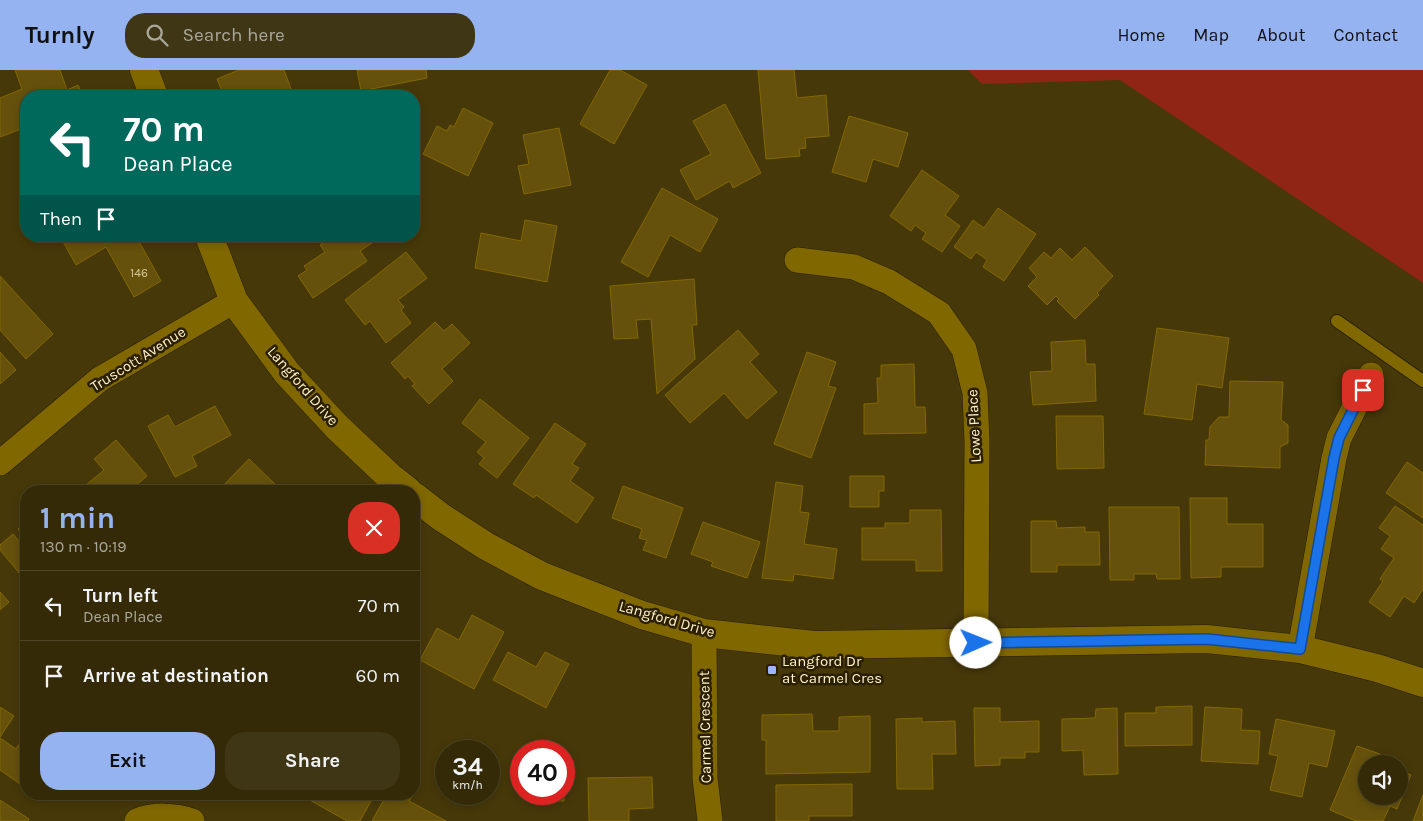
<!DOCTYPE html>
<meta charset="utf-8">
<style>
:root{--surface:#342a07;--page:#3f3615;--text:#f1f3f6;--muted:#a9a79b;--line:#4e4628;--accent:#95b2f1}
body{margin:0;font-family:Karla,sans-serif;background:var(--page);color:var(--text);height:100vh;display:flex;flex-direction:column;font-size:19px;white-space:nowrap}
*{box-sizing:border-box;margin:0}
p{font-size:16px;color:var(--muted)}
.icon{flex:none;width:28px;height:28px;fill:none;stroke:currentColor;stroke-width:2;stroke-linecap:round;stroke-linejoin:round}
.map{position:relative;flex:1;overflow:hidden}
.side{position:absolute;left:20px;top:415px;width:400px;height:315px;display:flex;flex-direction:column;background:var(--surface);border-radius:20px;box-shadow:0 2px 8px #0003,0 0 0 1px var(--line)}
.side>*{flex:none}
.banner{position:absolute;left:20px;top:20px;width:400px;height:152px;border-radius:20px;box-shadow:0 2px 8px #0003,0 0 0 1px var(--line);background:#00695c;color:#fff;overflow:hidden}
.buttons{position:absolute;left:1358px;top:685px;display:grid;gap:10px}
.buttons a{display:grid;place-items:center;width:50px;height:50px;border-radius:50%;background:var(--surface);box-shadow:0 2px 8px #0003,0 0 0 1px var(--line);font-size:25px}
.speed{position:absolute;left:435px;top:670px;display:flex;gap:10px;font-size:25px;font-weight:700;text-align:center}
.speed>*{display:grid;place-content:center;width:65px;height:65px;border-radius:50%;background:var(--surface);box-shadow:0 2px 8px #0003,0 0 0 1px var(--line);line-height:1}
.speed small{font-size:12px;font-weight:400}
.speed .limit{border:8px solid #d22;background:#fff;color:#111}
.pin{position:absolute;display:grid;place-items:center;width:42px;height:42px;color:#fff;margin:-21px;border-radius:10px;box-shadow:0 2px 8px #0006}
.me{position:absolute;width:55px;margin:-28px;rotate:89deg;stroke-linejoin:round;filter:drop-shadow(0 0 4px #0008)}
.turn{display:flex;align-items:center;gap:18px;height:105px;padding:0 20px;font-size:22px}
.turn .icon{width:65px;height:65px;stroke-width:2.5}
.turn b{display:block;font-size:35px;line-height:42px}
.then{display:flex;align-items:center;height:48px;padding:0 20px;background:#0003;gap:10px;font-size:19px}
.round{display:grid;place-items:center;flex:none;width:52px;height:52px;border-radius:20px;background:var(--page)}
.headline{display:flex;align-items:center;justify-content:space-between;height:85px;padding:0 20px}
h1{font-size:30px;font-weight:700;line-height:38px;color:var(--accent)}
.cta{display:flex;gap:10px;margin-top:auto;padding:10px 20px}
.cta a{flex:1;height:58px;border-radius:20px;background:var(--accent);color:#111;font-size:20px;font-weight:700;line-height:58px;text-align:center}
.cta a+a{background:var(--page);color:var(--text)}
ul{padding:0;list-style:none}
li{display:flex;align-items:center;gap:15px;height:70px;padding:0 20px;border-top:1px solid var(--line)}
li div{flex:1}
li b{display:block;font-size:19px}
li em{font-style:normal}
header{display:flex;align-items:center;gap:30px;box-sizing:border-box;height:70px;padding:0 25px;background:var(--accent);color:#111}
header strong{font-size:24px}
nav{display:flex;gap:28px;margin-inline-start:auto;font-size:18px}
.search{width:350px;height:45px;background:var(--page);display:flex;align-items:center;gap:12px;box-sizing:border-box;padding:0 18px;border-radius:20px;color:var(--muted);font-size:19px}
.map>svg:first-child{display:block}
.green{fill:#902516}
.building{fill:#65510c;stroke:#826802}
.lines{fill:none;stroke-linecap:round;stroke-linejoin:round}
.lane-casing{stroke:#282005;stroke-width:14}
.street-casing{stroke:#282005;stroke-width:26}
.secondary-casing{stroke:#282005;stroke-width:29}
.lane{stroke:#816700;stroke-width:12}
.street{stroke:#816700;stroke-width:25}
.secondary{stroke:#816700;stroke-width:28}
.route-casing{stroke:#114b97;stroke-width:12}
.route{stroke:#1a73e8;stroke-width:9}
.poi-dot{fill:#9eb4fd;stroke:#2a1f00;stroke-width:2}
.labels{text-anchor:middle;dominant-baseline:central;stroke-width:5;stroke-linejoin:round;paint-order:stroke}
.number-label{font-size:12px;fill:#d8c99a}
.street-label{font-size:15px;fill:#fff1c9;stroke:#2a1f00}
.poi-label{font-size:15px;fill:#fff1c9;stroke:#2a1f00;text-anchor:start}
</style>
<header>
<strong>Turnly</strong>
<div class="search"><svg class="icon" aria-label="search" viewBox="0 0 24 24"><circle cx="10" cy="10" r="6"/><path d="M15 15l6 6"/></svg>Search here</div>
<nav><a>Home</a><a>Map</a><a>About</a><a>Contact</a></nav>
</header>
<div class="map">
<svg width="1423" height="751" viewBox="0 0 1423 751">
<rect width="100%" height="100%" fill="#463809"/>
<!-- green -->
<path class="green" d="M968 0H1423V213L1120 10 982 14Z"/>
<!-- building -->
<path class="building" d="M15 0H60L67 20 78 15 83 26H26V57L0 67V28L22 19Z
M239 0H284L291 19 272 26H224L217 9Z
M357 0H426L427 8 361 21Z
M610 0H620L647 15 614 74 580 54Z
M758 0H794L797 28 826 25 829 66 805 68 806 78 799 79 800 86 766 89Z
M725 34 761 103 733 118 730 111 696 130 680 100 711 84 693 51Z
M463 38 493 53 468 106 423 84 437 56 447 61 450 55 454 57Z
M849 46 908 63 898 97 873 89 866 112 832 102Z
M559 58 571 115 524 124 518 96 529 94 523 65Z
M922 100 959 126 945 145 960 156 942 182 922 169 926 163 915 155 911 161 890 146Z
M662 118 718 149 700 182 670 165 648 207 621 192Z
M998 138 1036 164 1004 211 983 197 987 190 976 182 971 189 954 177 973 150 984 158Z
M525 150 557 156 547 212 475 198 481 163 521 171Z
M60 166H136L161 211 134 227 106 177 76 195Z
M318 166H382L360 181 367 191 313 228 298 206 307 200 304 196 325 182 320 175 323 173Z
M1085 177 1113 206 1097 223 1099 225 1075 249 1057 231 1059 229 1056 226 1047 235 1028 216 1037 207 1029 198 1044 182 1051 188 1060 178 1072 190Z
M406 182 427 208 398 230 404 237 401 240 411 253 386 273 370 251 365 255 345 230Z
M0 206 53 264 26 289 0 260Z
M694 209 697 255H692L695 289 657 324 651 249 636 250 638 268 614 269 610 216Z
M435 252 444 261 452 254 470 273 442 299 453 311 429 334 412 316 415 314 408 306 405 309 391 293Z
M1157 258 1229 268 1222 318 1197 314 1192 350 1144 344Z
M738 260 759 284 750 292 777 322 747 349 724 323 690 353 665 325Z
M1085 270 1086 294H1095L1096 331 1033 335 1030 302 1052 301 1051 272Z
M0 282 16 300 0 314Z
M807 282 836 292 828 316 836 318 811 388 774 374Z
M914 294 915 337H925L926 363 864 364V334L878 333 877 308H881V295Z
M1230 311 1283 312 1281 350 1288 355V373L1280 377V398L1205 395 1206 370H1209L1210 357 1219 347H1229Z
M480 329 529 368 497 408 479 394 484 388 477 382 486 372 462 353Z
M215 336 231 365 192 386 197 396 175 407 148 356 168 345 175 357Z
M1056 346H1103L1104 398 1057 399Z
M555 353 586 374 572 394 579 398 570 411 594 428 577 453 536 425 534 428 513 414Z
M116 370 147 406 129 421H79L104 400 94 389Z
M249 389 282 421H218Z
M1407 392 1423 403V448L1386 423Z
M850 406H884V421H879V437H850Z
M776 412 803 416 800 442 809 443 804 474 837 479 833 509 794 504 793 511 762 508Z
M623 416 683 438 666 488 643 480 647 470 639 468 642 459 612 448Z
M1190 428H1227V454H1263V497H1221V507L1191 508Z
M1395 436 1423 455V519L1414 533 1404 526 1390 547 1369 532 1383 511 1380 509 1394 488 1381 479 1390 466 1379 458Z
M1109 437H1179L1180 509H1157L1156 504H1134V510H1110Z
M910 440H941L942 501H916V490H862V458H885V453H910Z
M1031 451H1056L1057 458 1085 457V462H1099L1100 495H1057V502H1031Z
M703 452 760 472 747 508 711 496 713 492 691 484Z
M26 453V469L18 459Z
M13 464 24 477 26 476V511L0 480V475Z
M0 522 9 532 0 540Z
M472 545 504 562 474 619 420 590 437 558 459 570Z
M508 582 536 597 545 582 569 594 546 638 493 610Z
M1192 636V675L1125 676V643H1156V637Z
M0 637 14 646 0 667Z
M1205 637 1242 639 1241 660 1260 661 1258 694 1201 691Z
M974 638H1000V652L1039 651V682H1025V688H1000V695L975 696Z
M1117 638 1118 704 1084 705 1083 680 1062 681V649L1095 648 1096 639Z
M812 644 813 661H839V647L870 646V702L766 704V670H762V645Z
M922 648V652L955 651 956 684H932L933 719H897L896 649Z
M1276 649 1335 661 1327 697 1309 693 1302 727 1270 720 1278 686 1269 684Z
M26 664V718L0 700V668L16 679Z
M1357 676 1380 684 1377 692 1382 694H1366V726H1399V700L1411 705 1397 739 1390 736 1383 751H1356L1330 740Z
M652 707 653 738 629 739V751H589L588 708Z
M564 711V731H530V724H564Z
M852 714V746H809V751H776V715Z
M299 724H375L360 751H347Z
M387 724H414L409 731 446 751H372Z
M1423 725V751H1413Z
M0 730 29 749 28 751H0Z"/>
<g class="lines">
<defs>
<path id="lane" d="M1337 251 1423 311"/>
<path id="street" d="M797 190 854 197 889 212 939 243 964 279 975 323 977 371 976 573
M0 393 100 309 234 231
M704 563 705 708 710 751
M1300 579 1334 388 1339 368 1371 305
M137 751C153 744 176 745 192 751"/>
<path id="secondary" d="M144 0 154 26
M209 166 234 231 287 303 337 357 389 406 408 421
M414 426 441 447 486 476 542 506 642 545 704 563 814 575 1207 569 1300 579 1377 598 1423 613"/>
</defs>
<!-- lane casing -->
<use href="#lane" class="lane-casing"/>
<!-- street casing -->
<use href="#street" class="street-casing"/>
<!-- secondary casing -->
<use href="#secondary" class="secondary-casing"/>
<!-- lane -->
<use href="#lane" class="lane"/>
<!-- street -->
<use href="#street" class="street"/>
<!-- secondary -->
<use href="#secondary" class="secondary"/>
</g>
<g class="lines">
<defs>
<path id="route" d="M976 573 1207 569 1300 579 1334 388 1339 368 1363 320"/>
</defs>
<!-- route casing -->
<use href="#route" class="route-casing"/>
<!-- route -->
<use href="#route" class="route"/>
</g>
<!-- markers -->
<rect class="poi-dot" x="767" y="595" width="10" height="10" rx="2.5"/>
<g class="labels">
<!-- number labels -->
<g class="number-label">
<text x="139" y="203">146</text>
</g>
<!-- street labels -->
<g class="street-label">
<text transform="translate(138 289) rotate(-32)">Truscott Avenue</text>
<text transform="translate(303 316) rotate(49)">Langford Drive</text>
<text transform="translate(974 356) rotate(-93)">Lowe Place</text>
<text transform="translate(667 549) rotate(16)">Langford Drive</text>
<text transform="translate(705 657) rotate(-91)">Carmel Crescent</text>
</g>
<!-- poi labels -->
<g class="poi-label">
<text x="782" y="591">Langford Dr<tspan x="782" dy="17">at Carmel Cres</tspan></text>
</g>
</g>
</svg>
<div class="buttons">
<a><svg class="icon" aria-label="sound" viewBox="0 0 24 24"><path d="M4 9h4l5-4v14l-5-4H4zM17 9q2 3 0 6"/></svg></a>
</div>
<div class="speed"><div>34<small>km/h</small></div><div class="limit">40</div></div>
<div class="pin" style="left:1363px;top:320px;background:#d93025"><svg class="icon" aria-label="arrive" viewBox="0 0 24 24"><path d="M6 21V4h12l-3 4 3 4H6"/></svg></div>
<svg class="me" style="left:976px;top:573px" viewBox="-20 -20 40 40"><circle r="19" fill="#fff"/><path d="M0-13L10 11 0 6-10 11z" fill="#1a73e8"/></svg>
<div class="banner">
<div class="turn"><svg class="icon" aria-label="left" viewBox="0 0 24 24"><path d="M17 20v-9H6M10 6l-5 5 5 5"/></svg><div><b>70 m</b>Dean Place</div></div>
<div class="then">Then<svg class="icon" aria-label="arrive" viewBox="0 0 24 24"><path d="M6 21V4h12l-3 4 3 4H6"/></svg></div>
</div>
<section class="side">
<div class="headline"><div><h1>1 min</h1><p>130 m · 10:19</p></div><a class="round" style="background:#d93025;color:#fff"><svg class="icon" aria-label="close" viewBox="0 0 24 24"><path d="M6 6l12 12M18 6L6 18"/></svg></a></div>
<ul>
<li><svg class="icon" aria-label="left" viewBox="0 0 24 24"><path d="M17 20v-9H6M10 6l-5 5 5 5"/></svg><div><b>Turn left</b><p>Dean Place</p></div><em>70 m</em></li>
<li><svg class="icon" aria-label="arrive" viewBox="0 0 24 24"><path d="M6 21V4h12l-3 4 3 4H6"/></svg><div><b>Arrive at destination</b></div><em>60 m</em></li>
</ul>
<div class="cta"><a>Exit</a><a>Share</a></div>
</section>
</div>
